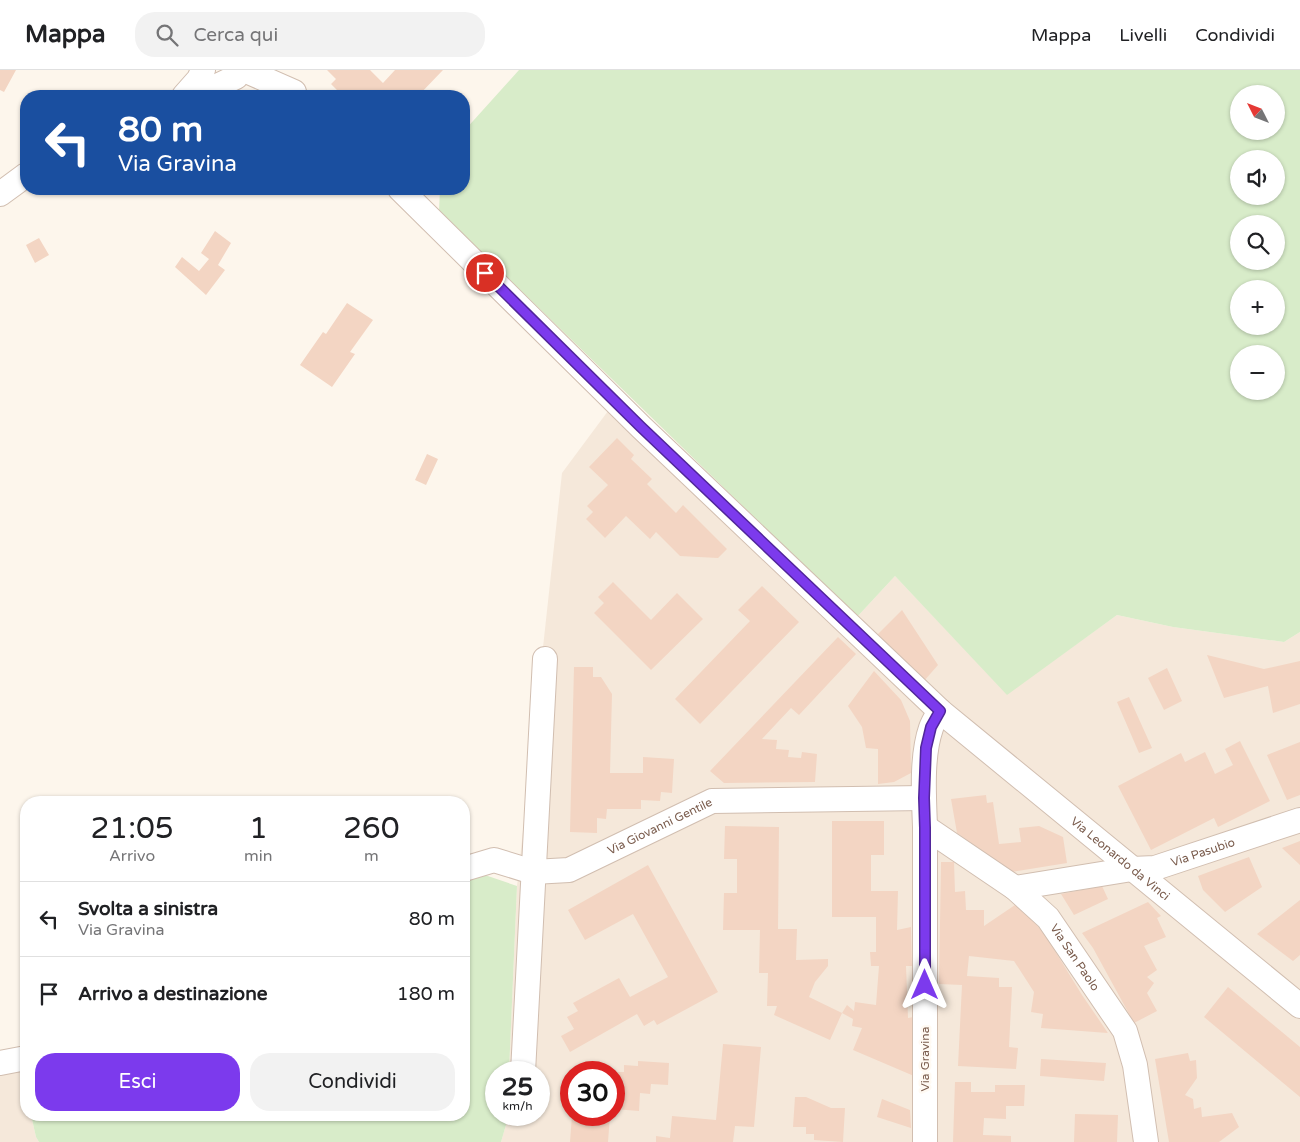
<!DOCTYPE html>
<html lang="it">
<meta charset="utf-8">
<style>
:root{--surface:#fff;--page:#f2f2f2;--text:#202124;--muted:#757577;--line:#e0e0e0;--accent:#7c3aed}
body{margin:0;font-family:"Varela Round",sans-serif;background:var(--page);color:var(--text);height:100vh;display:flex;flex-direction:column;font-size:19px;white-space:nowrap}
*{box-sizing:border-box;margin:0}
p{font-size:16px;color:var(--muted)}
.icon{flex:none;width:28px;height:28px;fill:none;stroke:currentColor;stroke-width:2;stroke-linecap:round;stroke-linejoin:round}
.map{position:relative;flex:1;overflow:hidden}
.details{position:absolute;left:20px;top:726px;width:450px;height:325px;display:flex;flex-direction:column;background:var(--surface);border-radius:20px;box-shadow:0 1px 4px #0004}
.details>*{flex:none}
.hud{position:absolute;left:20px;top:20px;width:450px;height:105px;border-radius:20px;box-shadow:0 1px 4px #0004;background:#1a4fa0;color:#fff;overflow:hidden}
.needle{width:32px;rotate:312deg}
.controls{position:absolute;left:1230px;top:15px;display:grid;gap:10px}
.controls a{display:grid;place-items:center;width:55px;height:55px;border-radius:50%;background:var(--surface);box-shadow:0 1px 4px #0004;font-size:25px}
.speed{position:absolute;left:485px;top:991px;display:flex;gap:10px;font-size:25px;font-weight:700;text-align:center}
.speed>*{display:grid;place-content:center;width:65px;height:65px;border-radius:50%;background:var(--surface);box-shadow:0 1px 4px #0004;line-height:1}
.speed small{font-size:12px;font-weight:400}
.speed .limit{border:8px solid #d22;background:#fff;color:#111}
.pin{position:absolute;display:grid;place-items:center;width:42px;height:42px;color:#fff;margin:-21px;border:2px solid #fff;border-radius:50%;box-shadow:0 1px 5px #0007}
.me{position:absolute;width:55px;margin:-28px;rotate:0deg;stroke-linejoin:round;filter:drop-shadow(0 0 4px #0008)}
.turn{display:flex;align-items:center;gap:18px;height:105px;padding:0 15px;font-size:22px}
.turn .icon{width:65px;height:65px;stroke-width:2.5}
.turn b{display:block;font-size:35px;line-height:42px}
.eta{display:flex;justify-content:space-evenly;align-items:center;height:85px;text-align:center}
.eta b{font-size:30px;font-weight:600;line-height:35px}
.button{display:flex;gap:10px;margin-top:auto;padding:10px 15px}
.button a{flex:1;height:58px;border-radius:20px;background:var(--accent);color:#fff;font-size:20px;font-weight:600;line-height:58px;text-align:center}
.button a+a{background:var(--page);color:var(--text)}
ul{padding:0;list-style:none}
li{display:flex;align-items:center;gap:15px;height:75px;padding:0 15px;border-top:1px solid var(--line)}
li div{flex:1}
li b{display:block;font-size:19px}
li em{font-style:normal}
header{display:flex;align-items:center;gap:30px;box-sizing:border-box;height:70px;padding:0 25px;background:var(--surface);border-bottom:1px solid var(--line)}
header strong{font-size:24px}
nav{display:flex;gap:28px;margin-inline-start:auto;font-size:18px}
.search{width:350px;height:45px;background:var(--page);display:flex;align-items:center;gap:12px;box-sizing:border-box;padding:0 18px;border-radius:20px;color:var(--muted);font-size:19px}
.map>svg:first-child{display:block}
.residential{fill:#f5e8da;fill-rule:evenodd}
.green{fill:#d8ecc9;fill-rule:evenodd}
.building{fill:#f3d5c3}
.lines{fill:none;stroke-linecap:round;stroke-linejoin:round}
.minor-casing{stroke:#d1beb0;stroke-width:26}
.minor{stroke:#fff;stroke-width:24}
.route-casing{stroke:#51269a;stroke-width:12}
.route{stroke:#7c3aed;stroke-width:9}
.labels{text-anchor:middle;dominant-baseline:central;stroke-width:5;stroke-linejoin:round;paint-order:stroke}
.street-label{font-size:12px;fill:#7a5c4d;stroke:#fffaf3}
</style>
<header>
<strong>Mappa</strong>
<div class="search"><svg class="icon" aria-label="search" viewBox="0 0 24 24"><circle cx="10" cy="10" r="6"/><path d="M15 15l6 6"/></svg>Cerca qui</div>
<nav><a>Mappa</a><a>Livelli</a><a>Condividi</a></nav>
</header>
<div class="map">
<svg width="1300" height="1072" viewBox="0 0 1300 1072">
<rect width="100%" height="100%" fill="#fdf6ec"/>
<!-- residential -->
<path class="residential" d="M608 341 857 547 895 506 1007 624 1117 545 1173 557 1284 572 1300 562V1072H501L506 1055 507 1045H539V1002H509L517 816 562 403ZM571 1002H614V1045H571Z
M22 1000 26 1022V1045H31L36 1067 39 1072H0V1003Z"/>
<!-- green -->
<path class="green" d="M519 0H1300V562L1284 572 1173 557 1117 545 1007 625 895 506 857 547 439 141 440 119H464V61ZM1239 24H1276V61H1239ZM1239 89H1276V126H1239ZM1239 154H1276V191H1239ZM1239 219H1276V256H1239ZM1239 284H1276V321H1239Z
M479 803 517 816 509 1002H496V1045H507L506 1055 501 1072H39L36 1067 31 1045H464V807Z"/>
<!-- building -->
<path class="building" d="M0 0H16L4 22 0 20Z
M327 0H370L383 13 395 0H443L418 26H343L331 14 336 9Z
M215 161 231 173 218 195 225 200 206 225 175 197 182 187 199 201 209 189 201 183Z
M39 168 49 185 35 193 26 175Z
M347 233 373 250 350 282 355 284 332 317 300 295 323 262 326 264Z
M617 368 634 385 631 389 652 409 647 414 676 443 683 435 727 479 718 488 680 486 656 462 650 469 626 446 605 468 586 449 593 442 587 436 608 415 589 397Z
M427 384 438 389 426 415 415 410Z
M613 512 651 550 677 523 703 549 651 600 594 543 604 533 598 527Z
M762 516 799 552 700 654 675 629 750 551 738 540Z
M902 540 938 595 924 611 877 565Z
M838 567 856 584 799 645 791 638 762 669 777 670 776 679 789 680 788 687 801 688 802 682 817 684 815 712 724 713 710 701Z
M1207 585 1264 599 1300 591V634L1273 643 1268 616 1224 628Z
M574 597H593V607H601L612 624 610 703H643V687L674 689 672 723 661 722 660 731 641 730V739H607L606 749 597 748V763L570 762Z
M1167 598 1182 631 1164 640 1148 608Z
M874 601 901 630 910 651 911 703 894 712 878 714V679L866 678 862 657 848 636Z
M1129 627 1152 678 1139 683 1117 632Z
M1240 671 1270 731 1218 757 1214 748 1151 780 1118 716 1181 683 1185 692 1205 682 1215 704 1233 695 1225 679Z
M1300 672V725L1287 730 1267 685Z
M986 725 987 733 993 732 999 774 1021 772 1019 758 1039 756 1063 767 1067 793 1011 802 957 763 951 729Z
M832 751H884V785H871V821H898L897 860 911 857 912 896H906L908 948 913 947 914 1006 853 980 862 958 852 956 853 949 842 943 830 970 774 945 777 936H767L768 903H759L760 860H723L724 823H737V789H724L725 756 779 757 778 859H797L796 890 828 889V896L815 912 809 927 842 943 847 935 854 941 855 932 876 935 879 896H871L870 882H876V847H832Z
M1300 771V795L1282 778Z
M1249 787 1262 817 1225 842 1203 820 1198 806Z
M941 792H954L955 822 965 821 966 840H984V856L1015 835 1032 849 1047 868 1082 925 1108 963 1041 958 1043 944 1031 942 1034 922 1014 891 969 886 967 906 999 908V917H1012L1009 977 1018 978 1016 999 958 996 962 915 939 914Z
M648 795 718 922 657 955 654 950 644 956 637 944 570 982 561 966 574 959 567 947 578 941 573 933 619 908 630 927 668 907 633 844 585 870 568 840Z
M1102 816 1108 829 1074 845 1061 824Z
M1300 830V885L1293 891 1257 864Z
M1148 832 1161 846 1157 848 1166 867 1144 876 1157 900 1147 907 1154 913 1147 923 1157 941 1134 953 1093 878 1082 863Z
M1228 917 1300 977V1027L1204 947Z
M723 974 761 977 754 1057 735 1056 733 1072H656V1066L670 1068 672 1046 716 1050Z
M1188 983 1190 991 1196 990 1197 1008 1185 1025 1193 1029 1194 1039 1201 1037 1202 1047 1232 1043 1239 1057 1219 1072H1169L1155 989Z
M1041 989 1106 993 1104 1011 1040 1006Z
M638 991 669 993 668 1015 651 1014 650 1024 640 1023 639 1041 614 1039V1002H624V995L638 996Z
M955 1012H971V1022H995V1015H1025L1024 1036H1006V1049L984 1048 983 1065 1011 1066V1072H953Z
M795 1027H806L831 1038H845L843 1072 814 1070V1064H806V1057H793Z
M882 1029 910 1040 911 1058 877 1047Z
M1075 1044 1118 1045 1117 1072H1074Z
M572 1045H610L608 1072H570Z"/>
<g class="lines">
<defs>
<g id="minor">
<path d="M251 3 294 22"/>
<path d="M184 26 199 9 203 0"/>
<path d="M196 26 236 7"/>
<path id="s1" d="M400 119 641 357 940 641 1300 936"/>
<path d="M0 124 26 105"/>
<path id="s2" d="M925 757 1015 818 1048 848 1125 961 1135 995 1146 1072"/>
<path id="s3" d="M464 799 494 790 533 802 569 800 712 731 924 728"/>
<path id="s4" d="M1015 818 1132 799 1155 798 1300 750"/>
<path d="M0 993 26 988"/>
<path d="M523 1002 545 589"/>
<path d="M925 1072V757C924 727 921 687 931 658 933 652 937 646 940 641"/>
</g>
</defs>
<!-- minor casing -->
<use href="#minor" class="minor-casing"/>
<!-- minor -->
<use href="#minor" class="minor"/>
</g>
<g class="lines">
<defs>
<path id="route" d="M485 203 641 357 940 641 931 657 926 678 924 728 925 758V915"/>
</defs>
<!-- route casing -->
<use href="#route" class="route-casing"/>
<!-- route -->
<use href="#route" class="route"/>
</g>
<g class="labels">
<!-- street labels -->
<g class="street-label">
<text stroke="none"><textPath href="#s3" startOffset="209">Via Giovanni Gentile</textPath></text>
<text stroke="none"><textPath href="#s4" startOffset="192">Via Pasubio</textPath></text>
<text stroke="none"><textPath href="#s1" startOffset="984">Via Leonardo da Vinci</textPath></text>
<text stroke="none"><textPath href="#s2" startOffset="201">Via San Paolo</textPath></text>
<text transform="translate(925 989) rotate(-90)">Via Gravina</text>
</g>
</g>
</svg>
<div class="controls">
<a><svg class="needle" viewBox="-14 -14 28 28"><path d="M0-13l5 13h-10z" fill="#e53935"/><path d="M0 13l5-13h-10z" fill="#757577"/></svg></a>
<a><svg class="icon" aria-label="sound" viewBox="0 0 24 24"><path d="M4 9h4l5-4v14l-5-4H4zM17 9q2 3 0 6"/></svg></a>
<a><svg class="icon" aria-label="search" viewBox="0 0 24 24"><circle cx="10" cy="10" r="6"/><path d="M15 15l6 6"/></svg></a>
<a>+</a>
<a>−</a>
</div>
<div class="speed"><div>25<small>km/h</small></div><div class="limit">30</div></div>
<div class="pin" style="left:485px;top:203px;background:#d93025"><svg class="icon" aria-label="arrive" viewBox="0 0 24 24"><path d="M6 21V4h12l-3 4 3 4H6"/></svg></div>
<svg class="me" style="left:925px;top:915px" viewBox="-20 -20 40 40"><path d="M0-17L14 15 0 8-14 15z" fill="#7c3aed" stroke="#fff" stroke-width="4"/></svg>
<div class="hud">
<div class="turn"><svg class="icon" aria-label="left" viewBox="0 0 24 24"><path d="M17 20v-9H6M10 6l-5 5 5 5"/></svg><div><b>80 m</b>Via Gravina</div></div>
</div>
<section class="details">
<div class="eta">
<div><b>21:05</b><p>Arrivo</p></div>
<div><b>1</b><p>min</p></div>
<div><b>260</b><p>m</p></div>
</div>
<ul>
<li><svg class="icon" aria-label="left" viewBox="0 0 24 24"><path d="M17 20v-9H6M10 6l-5 5 5 5"/></svg><div><b>Svolta a sinistra</b><p>Via Gravina</p></div><em>80 m</em></li>
<li><svg class="icon" aria-label="arrive" viewBox="0 0 24 24"><path d="M6 21V4h12l-3 4 3 4H6"/></svg><div><b>Arrivo a destinazione</b></div><em>180 m</em></li>
</ul>
<div class="button"><a>Esci</a><a>Condividi</a></div>
</section>
</div>
